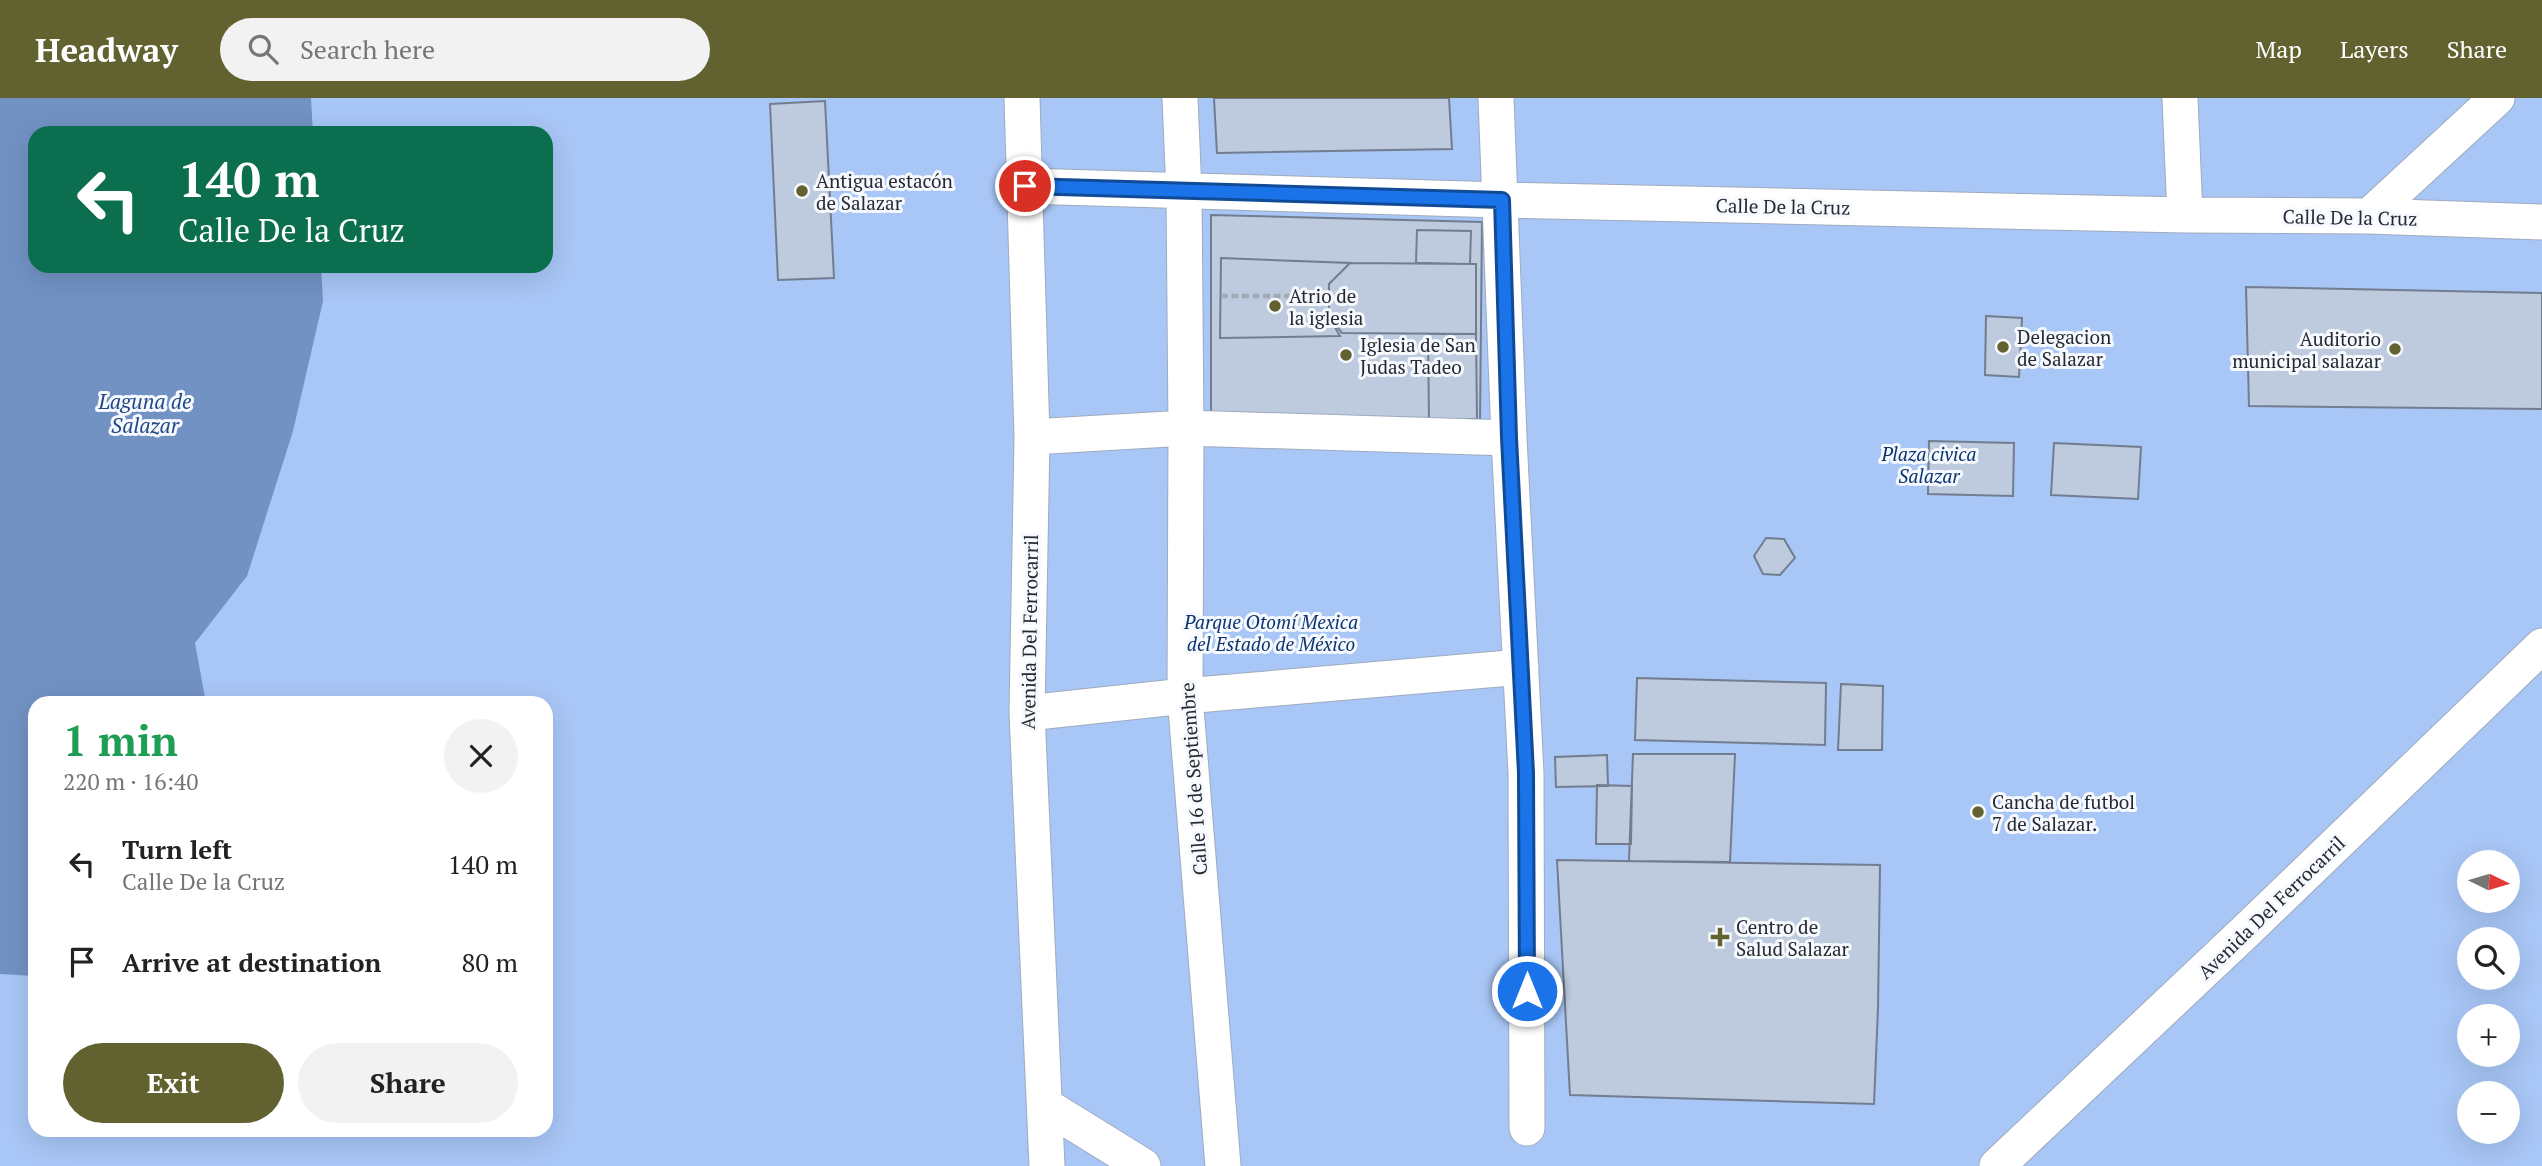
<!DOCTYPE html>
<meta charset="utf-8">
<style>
:root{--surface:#fff;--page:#f2f2f2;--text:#222;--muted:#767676;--accent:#61622f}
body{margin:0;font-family:"PT Serif",serif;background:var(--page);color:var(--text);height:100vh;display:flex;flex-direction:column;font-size:26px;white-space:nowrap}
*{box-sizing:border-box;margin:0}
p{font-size:23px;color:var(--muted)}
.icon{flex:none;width:38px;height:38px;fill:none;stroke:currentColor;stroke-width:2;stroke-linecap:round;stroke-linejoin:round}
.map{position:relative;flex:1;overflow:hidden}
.details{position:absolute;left:28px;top:598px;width:525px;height:441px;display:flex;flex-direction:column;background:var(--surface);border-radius:21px;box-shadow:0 7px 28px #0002}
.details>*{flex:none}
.top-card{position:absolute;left:28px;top:28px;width:525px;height:147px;border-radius:21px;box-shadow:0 7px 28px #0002;background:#0b6e4f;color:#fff;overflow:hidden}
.needle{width:46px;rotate:95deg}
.buttons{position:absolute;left:2457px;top:752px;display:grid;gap:14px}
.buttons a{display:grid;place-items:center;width:63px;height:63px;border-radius:50%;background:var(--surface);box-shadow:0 7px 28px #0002;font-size:35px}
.pin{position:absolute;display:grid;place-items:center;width:60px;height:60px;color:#fff;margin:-30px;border:4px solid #fff;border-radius:50%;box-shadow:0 2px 7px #0007}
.me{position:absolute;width:77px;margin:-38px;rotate:0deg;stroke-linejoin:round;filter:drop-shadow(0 0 5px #0008)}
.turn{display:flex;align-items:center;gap:24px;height:147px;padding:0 35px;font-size:32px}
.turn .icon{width:91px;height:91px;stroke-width:2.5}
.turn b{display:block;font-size:49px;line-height:60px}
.round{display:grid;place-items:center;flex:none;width:74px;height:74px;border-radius:37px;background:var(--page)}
.head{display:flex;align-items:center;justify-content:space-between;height:119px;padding:0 35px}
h1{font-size:42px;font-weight:700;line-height:52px;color:#1e9e55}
.action{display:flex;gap:14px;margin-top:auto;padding:14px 35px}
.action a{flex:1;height:80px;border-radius:42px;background:var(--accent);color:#fff;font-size:28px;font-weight:700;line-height:80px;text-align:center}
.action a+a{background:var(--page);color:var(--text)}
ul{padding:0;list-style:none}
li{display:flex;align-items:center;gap:21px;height:98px;padding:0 35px}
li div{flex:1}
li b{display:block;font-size:26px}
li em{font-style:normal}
header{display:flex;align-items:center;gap:42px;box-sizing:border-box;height:98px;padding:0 35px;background:var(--accent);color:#fff}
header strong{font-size:33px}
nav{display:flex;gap:38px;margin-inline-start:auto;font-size:24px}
.search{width:490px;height:63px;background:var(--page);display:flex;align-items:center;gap:18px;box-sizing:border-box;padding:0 24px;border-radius:38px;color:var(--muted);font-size:26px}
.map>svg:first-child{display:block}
.green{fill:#a8c6f6;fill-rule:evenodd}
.water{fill:#7292c4}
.building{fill:#becadd;stroke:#727d8f;stroke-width:2}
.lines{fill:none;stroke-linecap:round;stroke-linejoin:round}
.street-casing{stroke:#9fabbe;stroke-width:37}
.path{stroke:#a2aab8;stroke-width:4.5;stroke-dasharray:7 3.5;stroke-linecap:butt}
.street{stroke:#fff;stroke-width:35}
.route-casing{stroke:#114b97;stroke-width:18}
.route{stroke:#1a73e8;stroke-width:12}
.poi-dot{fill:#61622f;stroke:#f6f9fd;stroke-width:2.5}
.labels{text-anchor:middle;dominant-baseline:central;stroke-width:6;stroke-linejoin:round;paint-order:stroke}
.poi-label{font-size:19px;fill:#252931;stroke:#f6f9fd;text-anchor:start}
.street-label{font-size:19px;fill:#252931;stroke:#f6f9fd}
.park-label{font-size:19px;font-style:italic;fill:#0c3470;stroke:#f6f9fd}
.water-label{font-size:21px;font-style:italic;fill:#214887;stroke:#f6f9fd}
</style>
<header>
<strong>Headway</strong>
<div class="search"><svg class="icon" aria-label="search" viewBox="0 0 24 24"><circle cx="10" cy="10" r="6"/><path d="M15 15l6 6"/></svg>Search here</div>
<nav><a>Map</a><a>Layers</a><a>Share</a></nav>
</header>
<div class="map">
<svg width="2542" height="1068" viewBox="0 0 2542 1068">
<rect width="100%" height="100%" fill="#e2ecfc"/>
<!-- green -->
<path class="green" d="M0 0H2542V1068H0ZM35 35H546V168H35ZM35 606H546V1032H35ZM2469 765H2508V803H2469ZM2469 842H2508V880H2469ZM2469 919H2508V957H2469ZM2469 996H2508V1034H2469Z"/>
<!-- water -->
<path class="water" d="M0 0H311L313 35H35V168H321L323 203 293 333 247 478 195 545 206 605 35 606V878L0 876Z"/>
<!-- building -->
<path class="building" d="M1214 0H1449L1452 51 1217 55Z
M825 3 834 180 778 182 770 6Z
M1211 117 1482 124 1480 324 1211 315Z
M1417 132 1471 133 1470 166 1416 165Z
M1221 160 1350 165 1329 186V219L1340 238 1220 240Z
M1350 165 1476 166V236L1342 235 1329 219V186Z
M2246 189 2542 195V311L2249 308Z
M1986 218 2022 220 2019 279 1985 277Z
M1428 236H1476L1477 321H1429Z
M1929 343 2014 345 2013 398 1928 396Z
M2054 345 2141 349 2138 401 2051 397Z
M1766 440 1784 441 1795 460 1780 477 1763 476 1754 458Z
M1637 580 1826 585 1825 647 1635 642Z
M1841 586 1883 588 1882 652H1838Z
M1633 656H1735L1730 764 1629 763Z
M1607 657 1608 688 1556 689 1555 659Z
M1597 687 1632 688 1631 746H1596Z
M1557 762 1880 767 1878 910 1874 1006 1570 997Z"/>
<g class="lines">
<defs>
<path id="street" d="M1022 0 1032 339 1027 615 1047 1068
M1180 0 1184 94 1186 330 1185 598 1223 1068
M1496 0 1509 340 1526 675 1527 1030
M2180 0 2185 117
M1025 88 1501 102 2185 117 2369 118 2542 124
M2369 118 2497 0
M1032 339 1186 330 1509 340
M1027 615 1185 598 1521 569
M1046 1008 1143 1068
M1997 1068 2247 832 2542 548"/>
</defs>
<!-- street casing -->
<use href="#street" class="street-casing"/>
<!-- path -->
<path class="path" d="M1221 198H1329"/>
<!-- street -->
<use href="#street" class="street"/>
</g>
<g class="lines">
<defs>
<path id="route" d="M1025 88 1502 102 1509 340 1526 675 1527 893"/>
</defs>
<!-- route casing -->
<use href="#route" class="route-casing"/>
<!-- route -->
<use href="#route" class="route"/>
</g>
<!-- markers -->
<g class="poi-dot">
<circle cx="802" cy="93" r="7"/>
<circle cx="1275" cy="208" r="7"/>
<circle cx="2003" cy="249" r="7"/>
<circle cx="2395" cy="251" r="7"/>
<circle cx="1346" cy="257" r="7"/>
<circle cx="1978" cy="714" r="7"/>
<path d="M1716.5 828.5h7v7h7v7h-7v7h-7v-7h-7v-7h7z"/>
</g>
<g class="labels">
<!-- poi labels -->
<g class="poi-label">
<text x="816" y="82">Antigua estacón<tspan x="816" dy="22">de Salazar</tspan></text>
<text x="1289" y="197">Atrio de<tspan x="1289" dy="22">la iglesia</tspan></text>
<text x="2017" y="238">Delegacion<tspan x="2017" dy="22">de Salazar</tspan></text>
<text x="2381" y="240" text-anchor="end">Auditorio<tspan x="2381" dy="22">municipal salazar</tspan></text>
<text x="1360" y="246">Iglesia de San<tspan x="1360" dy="22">Judas Tadeo</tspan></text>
<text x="1992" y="703">Cancha de futbol<tspan x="1992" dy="22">7 de Salazar.</tspan></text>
<text x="1736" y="828">Centro de<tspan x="1736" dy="22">Salud Salazar</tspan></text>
</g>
<!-- street labels -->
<g class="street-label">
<text transform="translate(1783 108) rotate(1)">Calle De la Cruz</text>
<text transform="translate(2350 119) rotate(1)">Calle De la Cruz</text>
<text transform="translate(1029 534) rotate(-89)">Avenida Del Ferrocarril</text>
<text transform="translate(1193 681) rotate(-94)">Calle 16 de Septiembre</text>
<text transform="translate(2271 809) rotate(-44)">Avenida Del Ferrocarril</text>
</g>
<!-- park labels -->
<g class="park-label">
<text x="1929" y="355">Plaza civica<tspan x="1929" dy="22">Salazar</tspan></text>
<text x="1271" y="523">Parque Otomí Mexica<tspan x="1271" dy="22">del Estado de México</tspan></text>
</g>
<!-- water labels -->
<g class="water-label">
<text x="145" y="303">Laguna de<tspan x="145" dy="24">Salazar</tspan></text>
</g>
</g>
</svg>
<div class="buttons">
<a><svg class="needle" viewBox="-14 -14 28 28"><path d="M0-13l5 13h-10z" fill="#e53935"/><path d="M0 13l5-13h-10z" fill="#767676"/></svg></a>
<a><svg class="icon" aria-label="search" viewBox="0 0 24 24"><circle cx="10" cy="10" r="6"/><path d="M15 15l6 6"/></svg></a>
<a>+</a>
<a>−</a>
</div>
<div class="pin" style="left:1025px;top:88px;background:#d93025"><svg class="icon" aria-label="arrive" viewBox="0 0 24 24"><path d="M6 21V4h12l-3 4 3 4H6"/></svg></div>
<svg class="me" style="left:1527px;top:893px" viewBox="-20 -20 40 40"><circle r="17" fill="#1a73e8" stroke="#fff" stroke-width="3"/><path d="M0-11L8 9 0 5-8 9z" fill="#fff"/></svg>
<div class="top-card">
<div class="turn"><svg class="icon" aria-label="left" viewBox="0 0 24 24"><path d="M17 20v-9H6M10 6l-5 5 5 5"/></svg><div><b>140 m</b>Calle De la Cruz</div></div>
</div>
<section class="details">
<div class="head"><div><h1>1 min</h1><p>220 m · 16:40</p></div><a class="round"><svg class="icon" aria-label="close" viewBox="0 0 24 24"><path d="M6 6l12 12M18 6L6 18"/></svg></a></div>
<ul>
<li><svg class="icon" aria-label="left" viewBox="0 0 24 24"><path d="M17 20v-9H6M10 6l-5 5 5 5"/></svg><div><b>Turn left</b><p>Calle De la Cruz</p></div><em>140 m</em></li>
<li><svg class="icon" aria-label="arrive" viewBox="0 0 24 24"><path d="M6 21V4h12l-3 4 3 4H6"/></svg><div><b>Arrive at destination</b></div><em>80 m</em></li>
</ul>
<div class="action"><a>Exit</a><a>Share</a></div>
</section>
</div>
